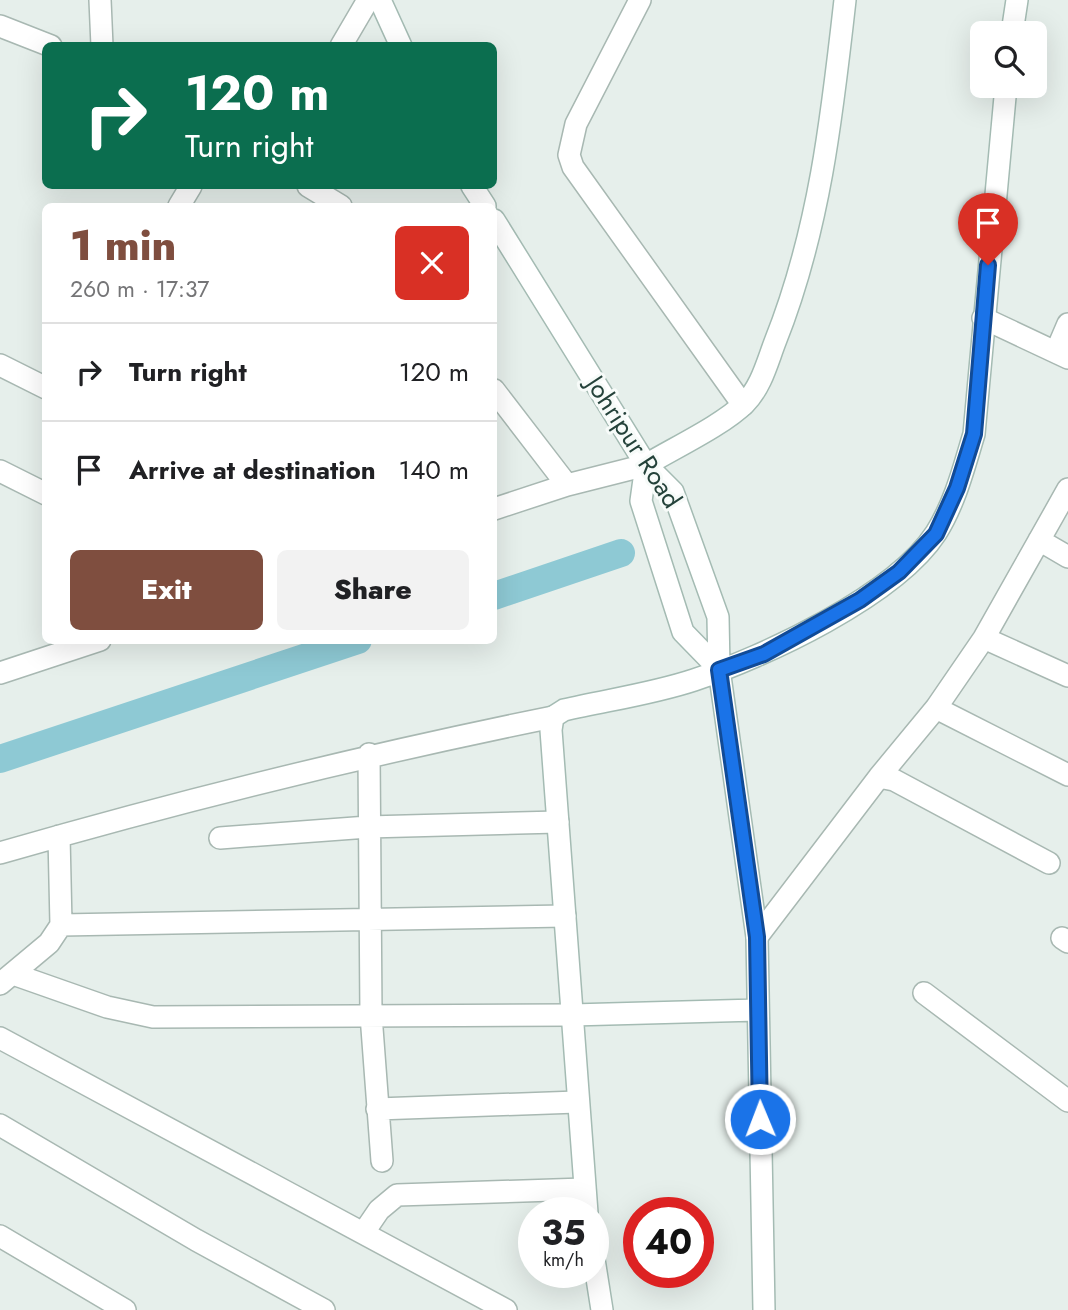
<!DOCTYPE html>
<meta charset="utf-8">
<style>
:root{--surface:#fff;--page:#f2f2f2;--text:#202124;--muted:#757577;--line:#e0e0e0;--accent:#7f4e3f}
body{margin:0;font-family:Jost,sans-serif;background:var(--page);color:var(--text);height:100vh;display:flex;flex-direction:column;font-size:26px;white-space:nowrap}
*{box-sizing:border-box;margin:0}
p{font-size:23px;color:var(--muted)}
.icon{flex:none;width:38px;height:38px;fill:none;stroke:currentColor;stroke-width:2;stroke-linecap:round;stroke-linejoin:round}
.map{position:relative;flex:1;overflow:hidden}
.side{position:absolute;left:42px;top:203px;width:455px;height:441px;display:flex;flex-direction:column;background:var(--surface);border-radius:10px;box-shadow:0 7px 28px #0002}
.side>*{flex:none}
.banner{position:absolute;left:42px;top:42px;width:455px;height:147px;border-radius:10px;box-shadow:0 7px 28px #0002;background:#0b6e4f;color:#fff;overflow:hidden}
.buttons{position:absolute;left:970px;top:21px;display:grid;gap:14px}
.buttons a{display:grid;place-items:center;width:77px;height:77px;border-radius:10px;background:var(--surface);box-shadow:0 7px 28px #0002;font-size:35px}
.speed{position:absolute;left:518px;top:1197px;display:flex;gap:14px;font-size:35px;font-weight:700;text-align:center}
.speed>*{display:grid;place-content:center;width:91px;height:91px;border-radius:50%;background:var(--surface);box-shadow:0 7px 28px #0002;line-height:1}
.speed small{font-size:18px;font-weight:400}
.speed .limit{border:10px solid #d22;background:#fff;color:#111}
.pin{position:absolute;display:grid;place-items:center;width:60px;height:60px;color:#fff;margin:-72px -30px;border-radius:50% 50% 50% 0;rotate:-45deg;box-shadow:0 0 7px #0007}
.pin .icon{rotate:45deg}
.me{position:absolute;width:77px;margin:-38px;rotate:359deg;stroke-linejoin:round;filter:drop-shadow(0 0 5px #0008)}
.turn{display:flex;align-items:center;gap:24px;height:147px;padding:0 28px;font-size:32px}
.turn .icon{width:91px;height:91px;stroke-width:2.5}
.turn b{display:block;font-size:49px;line-height:60px}
.round{display:grid;place-items:center;flex:none;width:74px;height:74px;border-radius:10px;background:var(--page)}
.headline{display:flex;align-items:center;justify-content:space-between;height:119px;padding:0 28px}
h1{font-size:42px;font-weight:800;line-height:52px;color:var(--accent)}
.cta{display:flex;gap:14px;margin-top:auto;padding:14px 28px}
.cta a{flex:1;height:80px;border-radius:10px;background:var(--accent);color:#fff;font-size:28px;font-weight:800;line-height:80px;text-align:center}
.cta a+a{background:var(--page);color:var(--text)}
ul{padding:0;list-style:none}
li{display:flex;align-items:center;gap:21px;height:98px;padding:0 28px;border-top:2px solid var(--line)}
li div{flex:1}
li b{display:block;font-size:26px}
li em{font-style:normal}
.map>svg:first-child{display:block}
.lines{fill:none;stroke-linecap:round;stroke-linejoin:round}
.canal{stroke:#8ec9d4;stroke-width:28}
.street-casing{stroke:#a8b8b2;stroke-width:24}
.secondary-casing{stroke:#a4bbb3;stroke-width:24}
.street{stroke:#fff;stroke-width:21}
.secondary{stroke:#fff;stroke-width:21}
.route-casing{stroke:#114b97;stroke-width:18}
.route{stroke:#1a73e8;stroke-width:12}
.labels{text-anchor:middle;dominant-baseline:central;stroke-width:6;stroke-linejoin:round;paint-order:stroke}
.street-label{font-size:26px;fill:#24423a;stroke:#f7fbf9}
</style>
<div class="map">
<svg width="1068" height="1310" viewBox="0 0 1068 1310">
<rect width="100%" height="100%" fill="#e6efeb"/>
<g class="lines">
<!-- canal -->
<path class="canal" d="M494 596 621 553
M0 759 358 640"/>
<defs>
<path id="street" d="M100 0 102 46
M640 0 576 124 569 155 573 167 743 405
M0 26 51 46
M341 46 368 0
M308 186 341 206
M179 206 191 186
M983 318 1068 358
M1056 352 1068 324
M0 365 46 388
M494 390 567 485
M0 471 46 494
M494 509 567 485 646 465
M1039 540 1068 557
M984 638 1068 676
M0 673 100 640
M936 708 1068 775
M369 754 371 1015 382 1161
M879 777 894 780 1049 863
M220 838 368 827 558 822
M0 853C183 800 366 755 553 717
M61 925 565 916
M757 937 879 777 936 708 984 638 1068 489
M1062 938 1068 942
M13 974 107 1007 153 1017 572 1015
M0 984 49 943 61 925 59 836
M924 993 1068 1101
M0 1038 506 1310
M377 1109 577 1102
M0 1125 196 1240 324 1310
M364 1232 379 1210 397 1195 584 1189
M0 1236 125 1310"/>
<path id="secondary" d="M380 0 401 46
M1012 33 1017 0
M472 186 485 206
M494 220 646 465 673 492 718 617 719 669 757 937 764 1310
M719 669 683 632 641 501 646 465C674 448 723 425 745 403 761 387 767 363 775 342 819 232 832 117 845 0
M572 1015 757 1010
M587 1213 551 730 553 717 564 710C607 700 652 694 694 680 764 657 895 596 936 533 955 503 964 467 974 434L1006 86
M593 1253 602 1310"/>
</defs>
<!-- street casing -->
<use href="#street" class="street-casing"/>
<!-- secondary casing -->
<use href="#secondary" class="secondary-casing"/>
<!-- street -->
<use href="#street" class="street"/>
<!-- secondary -->
<use href="#secondary" class="secondary"/>
</g>
<g class="lines">
<defs>
<path id="route" d="M760 1119 757 937 719 670 764 654 860 600 899 572 936 534 957 488 974 434 988 265"/>
</defs>
<!-- route casing -->
<use href="#route" class="route-casing"/>
<!-- route -->
<use href="#route" class="route"/>
</g>
<g class="labels">
<!-- street labels -->
<g class="street-label">
<text transform="translate(634 442) rotate(57)">Johripur Road</text>
</g>
</g>
</svg>
<div class="buttons">
<a><svg class="icon" aria-label="search" viewBox="0 0 24 24"><circle cx="10" cy="10" r="6"/><path d="M15 15l6 6"/></svg></a>
</div>
<div class="speed"><div>35<small>km/h</small></div><div class="limit">40</div></div>
<div class="pin" style="left:988px;top:265px;background:#d93025"><svg class="icon" aria-label="arrive" viewBox="0 0 24 24"><path d="M6 21V4h12l-3 4 3 4H6"/></svg></div>
<svg class="me" style="left:760px;top:1119px" viewBox="-20 -20 40 40"><circle r="17" fill="#1a73e8" stroke="#fff" stroke-width="3"/><path d="M0-11L8 9 0 5-8 9z" fill="#fff"/></svg>
<div class="banner">
<div class="turn"><svg class="icon" aria-label="right" viewBox="0 0 24 24"><path d="M7 20v-9h11M14 6l5 5-5 5"/></svg><div><b>120 m</b>Turn right</div></div>
</div>
<section class="side">
<div class="headline"><div><h1>1 min</h1><p>260 m · 17:37</p></div><a class="round" style="background:#d93025;color:#fff"><svg class="icon" aria-label="close" viewBox="0 0 24 24"><path d="M6 6l12 12M18 6L6 18"/></svg></a></div>
<ul>
<li><svg class="icon" aria-label="right" viewBox="0 0 24 24"><path d="M7 20v-9h11M14 6l5 5-5 5"/></svg><div><b>Turn right</b></div><em>120 m</em></li>
<li><svg class="icon" aria-label="arrive" viewBox="0 0 24 24"><path d="M6 21V4h12l-3 4 3 4H6"/></svg><div><b>Arrive at destination</b></div><em>140 m</em></li>
</ul>
<div class="cta"><a>Exit</a><a>Share</a></div>
</section>
</div>
